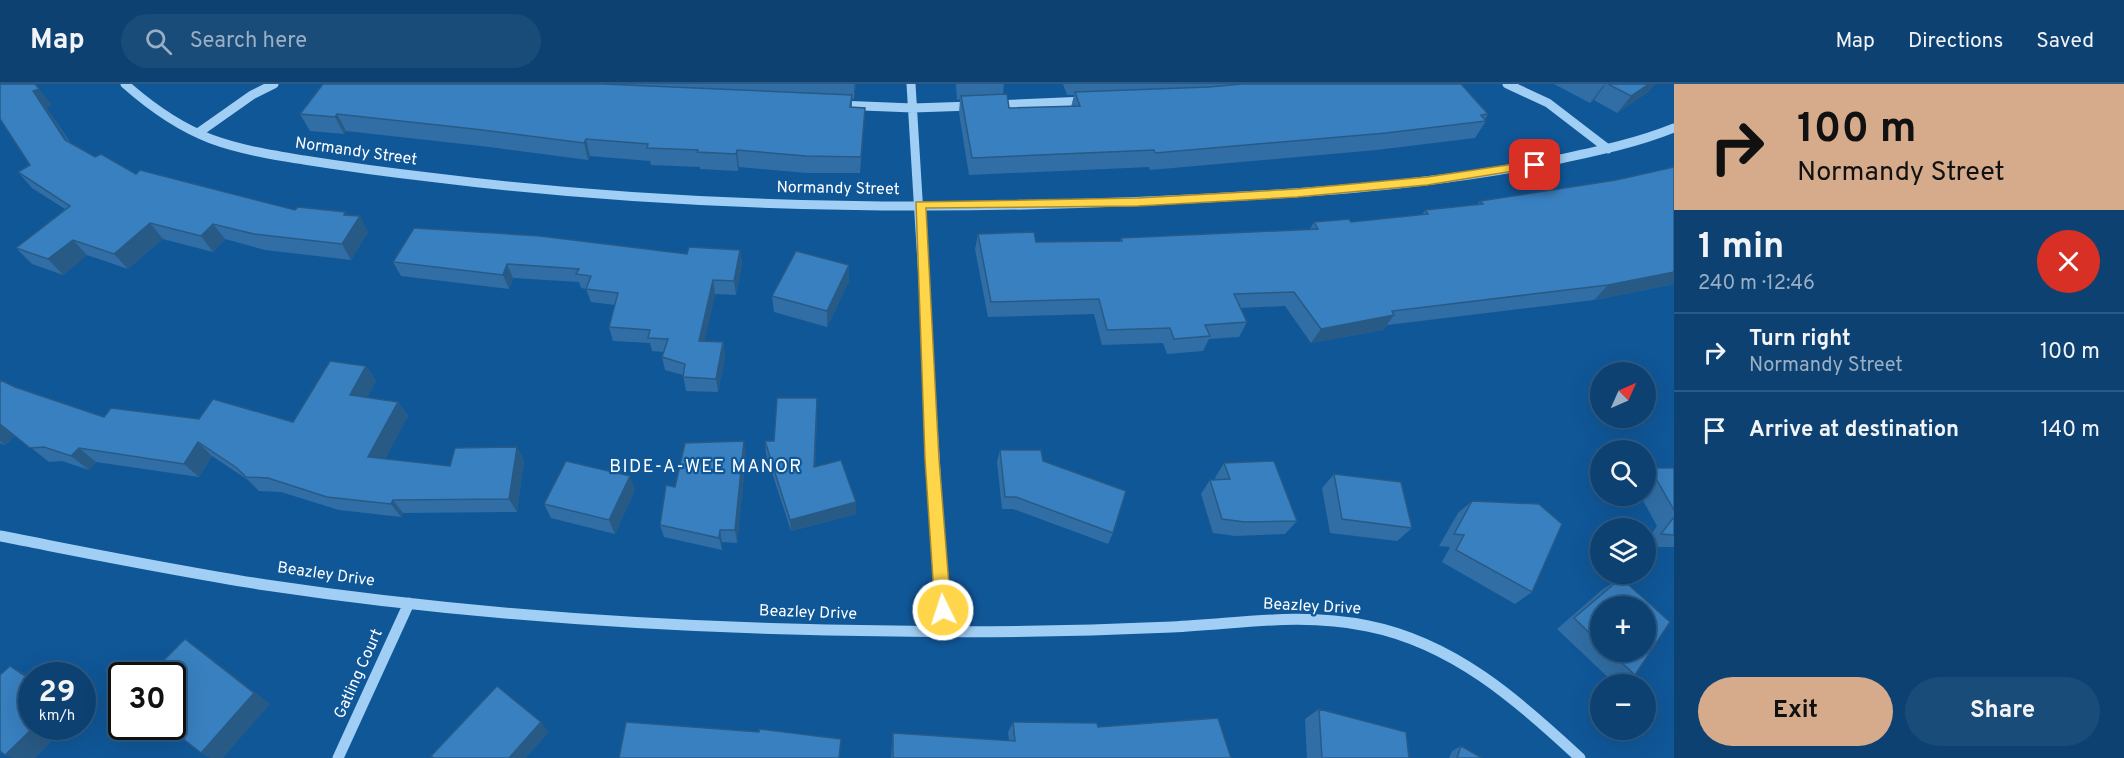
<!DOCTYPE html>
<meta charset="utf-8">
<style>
:root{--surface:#0c4172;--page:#1a4c7a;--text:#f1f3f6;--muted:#9aafc4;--line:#2c5a84;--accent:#d6ab8b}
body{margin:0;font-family:Overpass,sans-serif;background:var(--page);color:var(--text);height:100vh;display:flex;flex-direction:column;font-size:22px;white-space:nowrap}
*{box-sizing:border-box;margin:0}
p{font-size:20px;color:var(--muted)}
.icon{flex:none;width:33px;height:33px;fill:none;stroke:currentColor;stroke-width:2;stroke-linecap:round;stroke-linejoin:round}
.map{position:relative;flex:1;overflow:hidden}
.sheet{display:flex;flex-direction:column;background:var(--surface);width:450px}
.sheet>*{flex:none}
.guide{background:#d6ab8b;color:#111;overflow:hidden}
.needle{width:39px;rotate:45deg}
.tools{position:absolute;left:1590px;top:278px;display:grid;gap:12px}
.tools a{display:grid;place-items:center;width:66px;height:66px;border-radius:50%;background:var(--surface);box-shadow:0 6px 24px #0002,0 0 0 2px var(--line);font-size:30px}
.speed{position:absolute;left:18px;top:578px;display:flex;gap:12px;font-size:30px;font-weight:700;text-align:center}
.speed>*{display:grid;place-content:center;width:78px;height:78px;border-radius:50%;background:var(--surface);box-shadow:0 6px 24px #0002,0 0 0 2px var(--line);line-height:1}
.speed small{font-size:15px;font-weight:400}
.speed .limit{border:3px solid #111;border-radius:9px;background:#fff;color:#111}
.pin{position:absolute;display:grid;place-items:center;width:51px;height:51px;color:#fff;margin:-26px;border-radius:12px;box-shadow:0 3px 9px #0006}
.me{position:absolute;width:66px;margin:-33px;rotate:356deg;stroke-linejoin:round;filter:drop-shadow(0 0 4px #0008)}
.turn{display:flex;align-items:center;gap:21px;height:126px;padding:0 24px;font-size:27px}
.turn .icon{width:78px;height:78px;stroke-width:2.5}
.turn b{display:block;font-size:42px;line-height:51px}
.round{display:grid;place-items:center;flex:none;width:63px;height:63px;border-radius:32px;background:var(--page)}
.headline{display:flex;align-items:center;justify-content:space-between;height:102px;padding:0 24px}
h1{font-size:36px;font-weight:700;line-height:45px}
.cta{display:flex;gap:12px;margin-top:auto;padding:12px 24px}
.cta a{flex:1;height:69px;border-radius:36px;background:var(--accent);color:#111;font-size:24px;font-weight:700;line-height:69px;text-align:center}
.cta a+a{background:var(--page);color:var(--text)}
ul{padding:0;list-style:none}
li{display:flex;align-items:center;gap:18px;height:78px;padding:0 24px;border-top:2px solid var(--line)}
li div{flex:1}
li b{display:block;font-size:22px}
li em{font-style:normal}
header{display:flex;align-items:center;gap:36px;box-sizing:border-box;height:84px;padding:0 30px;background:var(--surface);border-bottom:2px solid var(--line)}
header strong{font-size:28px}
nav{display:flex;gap:33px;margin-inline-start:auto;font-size:21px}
.search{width:420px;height:54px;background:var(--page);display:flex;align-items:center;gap:15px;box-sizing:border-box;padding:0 21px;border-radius:33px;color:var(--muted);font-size:22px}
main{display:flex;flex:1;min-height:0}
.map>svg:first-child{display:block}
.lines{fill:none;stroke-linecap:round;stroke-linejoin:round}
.minor-far1{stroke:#a1cef4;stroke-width:9}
.minor{stroke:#a1cef4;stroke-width:11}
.wall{fill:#316ea5;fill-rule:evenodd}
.shaded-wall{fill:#285a86}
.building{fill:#3980c0;stroke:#285a86;stroke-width:1.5}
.route{fill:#ffd54a;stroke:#a68a30;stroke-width:1.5}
.labels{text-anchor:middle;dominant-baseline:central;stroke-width:4.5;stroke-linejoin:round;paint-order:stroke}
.street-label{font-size:16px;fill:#fff;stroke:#105798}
.neighbourhood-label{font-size:18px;letter-spacing:1.5px;fill:#fff;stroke:#105798}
</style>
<header>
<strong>Map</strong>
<div class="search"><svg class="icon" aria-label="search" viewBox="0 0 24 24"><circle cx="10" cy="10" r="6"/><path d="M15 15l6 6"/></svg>Search here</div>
<nav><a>Map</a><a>Directions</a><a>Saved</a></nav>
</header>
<main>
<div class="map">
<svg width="1674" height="674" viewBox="0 0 1674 674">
<rect width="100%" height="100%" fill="#105798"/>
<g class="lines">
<!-- minor-far1 -->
<path class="minor-far1" d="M125 0C151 23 179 43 211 55 241 66 273 71 304 76 348 83 393 89 437 94 712 128 1001 128 1277 110 1371 104 1466 95 1560 75 1598 67 1637 59 1674 44
M911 0 929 294
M1507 0 1548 19 1608 65
M838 21 913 24 972 22
M994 21 1086 17
M198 49 252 11 274 0"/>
<!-- minor -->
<path class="minor" d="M929 292 945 548
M0 452C88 469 176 487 266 501 473 532 684 545 894 547 987 549 1079 547 1172 543 1240 540 1299 528 1368 542 1453 559 1518 616 1580 674
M338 674 409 519"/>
</g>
<!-- wall -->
<path class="wall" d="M323 0H856L854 15H852V23L865 24 860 89H806L739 83 738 87 700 85V83L651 81 650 77 590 72 588 76 481 62 346 47 344 50 310 47 300 30Z
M956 0H1004L1003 10 1009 24 1071 23 1074 11H1067L1063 0H1461L1488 30 1485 35 1486 37 1475 54 1376 66 1150 86 1149 83 969 91 959 29 960 15 957 16Z
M1554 0H1655L1648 8 1617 29 1594 16 1590 19Z
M52 21 46 23 70 58 95 73 136 90 295 126 345 128 347 131 368 148 351 176 265 166 225 155 213 168 163 155 128 185 87 171 63 191 32 180 16 164 65 125 32 104 18 88 30 81 0 35Z
M1480 117 1674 200 1594 216 1387 241 1383 246 1311 259 1285 222 1241 224 1247 238 1239 253 1209 255 1203 267 1167 270 1163 259 1102 261 1094 230 988 233 975 165 978 150 1036 158 1120 157 1121 154 1310 145 1314 138H1351L1422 131 1425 126 1477 121Z
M740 166 742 180 736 211 715 210 704 258H723L725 272 718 308 686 307 683 291 665 286 662 273 663 268 652 267 650 259 613 257 609 243 615 221 591 218 586 205 581 204 579 198 513 194 509 205 401 192 393 178 687 170Z
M849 181V197L827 243 774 228 772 212Z
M366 282 376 297 367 313 398 318 408 332 385 375 450 382 517 363 524 377 517 428 403 429 401 433 339 426 281 408 259 407 248 396 212 372 199 393 96 378 89 386 62 377 49 378 15 351 5 361 0 359V296L15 303 104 333 293 338Z
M817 327 815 383 856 418V430L791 447 766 370 765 357H774Z
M1000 366 1043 377 1113 449 1108 460 1013 425H1002L997 378Z
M746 371 737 459 722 458V466L664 453 660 441 675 403Z
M1224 379 1297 437 1285 450 1235 452 1213 449 1201 410 1210 396H1216L1215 394Z
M1650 384H1674V463H1646V458L1657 442 1640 411H1646V387Z
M1334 390 1412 444 1397 457 1330 449 1322 404Z
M635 406 615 450 551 434 544 420Z
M1472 417 1532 508 1515 520 1442 478 1450 463 1439 462 1458 429Z
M1621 494 1670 538 1635 591 1615 600 1557 545 1603 505ZM1600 522H1646V567H1600Z
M1319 625 1409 674H1307L1305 635Z
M1013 638 1098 643 1231 674H891L892 659 893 649 1009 657 1008 648Z
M1461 662 1482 674H1449L1452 667Z"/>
<!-- shaded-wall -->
<path class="shaded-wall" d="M35 0 52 21 46 23 78 72 65 56 33 7Z
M854 0H856L854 15Z
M1606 0 1594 16 1590 19 1603 2Z
M1649 0H1655L1648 8 1617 29 1631 12Z
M337 30 346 47 344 50 335 33Z
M586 55 590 72 588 76 584 59Z
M737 66 739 83 738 87 736 70Z
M345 128 353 142 360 132 368 148 351 176 342 160 344 131Z
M150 139 163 155 128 185 114 170Z
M213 140 225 155 213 168 201 152Z
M73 156 87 171 63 191 48 175Z
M740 166 742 180 736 211 734 197Z
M507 180 513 194 509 205 503 191Z
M849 181V197L827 243V227Z
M1674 188V200L1594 216 1608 201Z
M713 196 715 210 702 271 699 257Z
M1394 231 1383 246 1311 259 1321 245Z
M723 258 725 272 718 308 716 295Z
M366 282 376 297 361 325 350 311Z
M817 314V327L815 396 814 383Z
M398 318 408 332 379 387 368 373Z
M0 340 15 351 5 361 0 357Z
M744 357 746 371 737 459 735 446Z
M198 358 212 372 199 393 184 380Z
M517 363 524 377 517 428 509 415Z
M79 364 96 378 89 386 71 372Z
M630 392 635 406 615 450 609 436Z
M393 416 403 429 401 433 391 420Z
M856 418V430L791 447 790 436Z
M720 446 722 458V466L719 454Z
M185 555 202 567 270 620 223 674H210L201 669Z
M10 582 32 593V597Z
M541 638 549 648 526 674H509Z
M35 642H67L35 674H13L5 671Z"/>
<!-- building -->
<path class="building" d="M0 0H35L39 5 33 7 65 56 95 73 101 70 136 90 140 86 295 126 298 123 345 128 344 131 360 132 342 160 254 150 213 140 201 152 150 139 114 170 73 156 48 175 16 164 70 122 18 88 30 81 0 35Z
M323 0H603L852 11 850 23 865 24 861 73 806 72 737 66 736 70 697 68 698 66 647 64 648 60 586 55 584 59 474 45 337 30 335 33 300 30Z
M1242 0H1461L1488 30 1481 31 1486 37 1386 49 1155 69 1154 66 972 74 961 12 1007 10 1009 24 1080 22 1075 8 1209 3Z
M1608 0H1649L1631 12Z
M1674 83V188L1608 201 1392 227 1394 231 1321 245 1294 208 1234 210 1247 238 1205 241 1210 252 1174 255 1170 244 1107 246 1099 215 991 218 978 150 1034 148 1036 158 1122 157 1121 154 1318 145 1314 138 1349 135 1351 138 1428 130 1425 126 1483 120 1480 117 1616 96Z
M414 144 540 152 687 170 689 163 740 166 734 197 713 196 699 257 723 258 716 295 683 293 685 280 662 273 668 255 648 254 650 246 609 243 618 209 586 205 591 192 576 190 579 185 507 180 503 191 393 178Z
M796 167 849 181 827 227 772 212Z
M330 277 366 282 350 311 398 318 368 373 450 382 455 364 517 363 509 415 393 416 391 420 327 413 268 394 246 393 237 384 198 358 184 380 79 364 71 372 44 363 30 364 0 340V296L15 303 104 333 111 324 199 335 213 315 293 338Z
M777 314H817L814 383 841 376 856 418 790 436 765 357H774Z
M744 357 735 446H720L719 454 660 441 666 401 675 403 685 359Z
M1000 366H1041L1043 377 1126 407 1113 449 1016 413H1005Z
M566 377 630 392 609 436 544 420Z
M1274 377 1297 437 1245 438 1222 435 1210 396 1230 395 1224 379Z
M1650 384H1674V426Z
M1334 390 1401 398 1412 444 1342 435Z
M1472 417 1539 420 1562 440 1532 508 1456 466 1464 451 1454 450Z
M1674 433V451L1661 450Z
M1621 494 1670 538 1635 591 1609 567H1646V522H1600V559L1574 534Z
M185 555 254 609 201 669 167 642H172V591H149Z
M10 582 32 597V642H35L5 671 0 667V591Z
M497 602 541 638 509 674H434L431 672Z
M1319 625 1406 648 1409 674H1322Z
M1218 634 1231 674H893V649L1015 657 1013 638 1097 639 1098 643Z
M626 638 759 648V645L841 655 839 674H619Z
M1461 662 1482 674H1457Z"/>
<!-- route -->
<path class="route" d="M1535 77 1539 78V83L1427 101 1297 113 1138 122 926 124 939 375 951 526 949 532 943 534 938 532 935 526 925 375 916 118 1138 114 1297 105 1427 93Z"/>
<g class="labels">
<!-- street labels -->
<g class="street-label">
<text transform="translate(356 68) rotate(8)">Normandy Street</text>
<text transform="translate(838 105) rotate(1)">Normandy Street</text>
<text transform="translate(326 491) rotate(8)">Beazley Drive</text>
<text transform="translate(1312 523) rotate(3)">Beazley Drive</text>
<text transform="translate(808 529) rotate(2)">Beazley Drive</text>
<text transform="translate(359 590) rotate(-66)">Gatling Court</text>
</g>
<!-- neighbourhood labels -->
<g class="neighbourhood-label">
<text x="706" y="383">BIDE-A-WEE MANOR</text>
</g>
</g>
</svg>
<div class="tools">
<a><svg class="needle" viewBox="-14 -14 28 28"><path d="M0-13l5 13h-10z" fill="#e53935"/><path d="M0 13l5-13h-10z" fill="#9aafc4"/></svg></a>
<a><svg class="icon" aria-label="search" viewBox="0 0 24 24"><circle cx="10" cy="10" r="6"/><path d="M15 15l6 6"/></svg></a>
<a><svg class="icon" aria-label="layers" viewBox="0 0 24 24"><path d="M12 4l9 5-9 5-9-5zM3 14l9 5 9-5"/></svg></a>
<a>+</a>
<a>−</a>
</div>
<div class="speed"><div>29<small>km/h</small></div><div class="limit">30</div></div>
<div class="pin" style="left:1535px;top:81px;background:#d93025"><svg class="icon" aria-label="arrive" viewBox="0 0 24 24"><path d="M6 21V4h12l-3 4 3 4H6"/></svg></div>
<svg class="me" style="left:943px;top:526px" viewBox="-20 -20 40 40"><circle r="17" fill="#ffd54a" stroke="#fff" stroke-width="3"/><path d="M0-11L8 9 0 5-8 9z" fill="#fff"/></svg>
</div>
<section class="sheet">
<div class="guide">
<div class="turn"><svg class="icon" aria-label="right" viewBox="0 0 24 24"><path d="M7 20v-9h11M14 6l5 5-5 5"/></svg><div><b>100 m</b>Normandy Street</div></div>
</div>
<div class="headline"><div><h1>1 min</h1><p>240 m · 12:46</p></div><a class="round" style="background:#d93025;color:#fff"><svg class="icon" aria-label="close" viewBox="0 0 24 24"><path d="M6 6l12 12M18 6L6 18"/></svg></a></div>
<ul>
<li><svg class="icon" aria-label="right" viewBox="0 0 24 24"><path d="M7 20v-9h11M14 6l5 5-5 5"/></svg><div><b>Turn right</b><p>Normandy Street</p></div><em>100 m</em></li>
<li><svg class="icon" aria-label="arrive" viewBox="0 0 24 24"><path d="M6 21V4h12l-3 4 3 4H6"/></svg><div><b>Arrive at destination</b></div><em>140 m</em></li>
</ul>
<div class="cta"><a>Exit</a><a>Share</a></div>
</section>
</main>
